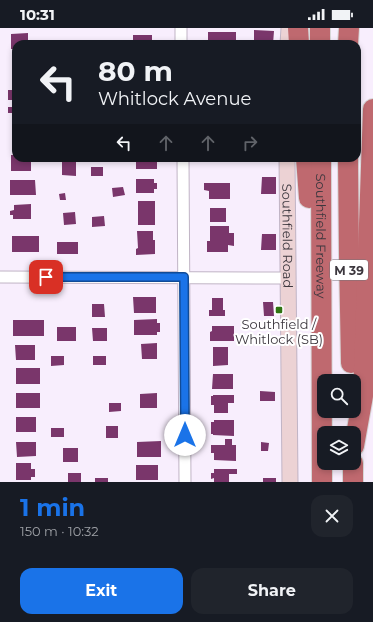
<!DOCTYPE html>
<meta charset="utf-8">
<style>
:root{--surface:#171b24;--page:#20242c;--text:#f1f3f6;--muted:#9ea1a6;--accent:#1a73e8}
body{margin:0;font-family:Montserrat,sans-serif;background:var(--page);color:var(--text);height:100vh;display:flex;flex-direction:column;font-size:15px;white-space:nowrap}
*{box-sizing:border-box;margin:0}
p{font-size:13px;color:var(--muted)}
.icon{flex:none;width:22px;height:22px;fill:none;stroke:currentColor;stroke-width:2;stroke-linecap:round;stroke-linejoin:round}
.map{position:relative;height:454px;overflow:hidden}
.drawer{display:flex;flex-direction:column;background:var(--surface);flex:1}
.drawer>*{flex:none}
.top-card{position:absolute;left:12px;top:12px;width:349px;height:122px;border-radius:12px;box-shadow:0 2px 6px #0003;background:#171b24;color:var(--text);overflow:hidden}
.buttons{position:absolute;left:317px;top:346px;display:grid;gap:8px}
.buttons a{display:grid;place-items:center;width:44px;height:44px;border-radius:8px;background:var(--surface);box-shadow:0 2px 6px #0003;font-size:20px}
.pin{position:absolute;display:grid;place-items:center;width:34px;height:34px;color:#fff;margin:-17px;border-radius:8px;box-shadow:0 2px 6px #0006}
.me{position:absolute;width:44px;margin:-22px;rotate:0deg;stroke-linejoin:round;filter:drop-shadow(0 0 3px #0008)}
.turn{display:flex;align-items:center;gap:14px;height:84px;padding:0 20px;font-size:18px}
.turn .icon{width:52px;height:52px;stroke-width:2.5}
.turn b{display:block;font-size:28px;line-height:34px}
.lanes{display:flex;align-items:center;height:38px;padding:0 20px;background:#0003;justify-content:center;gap:20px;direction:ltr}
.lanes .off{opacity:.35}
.round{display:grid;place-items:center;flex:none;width:42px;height:42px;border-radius:12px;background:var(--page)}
.summary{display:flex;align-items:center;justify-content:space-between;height:68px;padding:0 20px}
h1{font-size:24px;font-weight:700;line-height:30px;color:var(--accent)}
.primary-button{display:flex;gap:8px;margin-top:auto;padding:8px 20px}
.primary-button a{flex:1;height:46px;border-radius:12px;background:var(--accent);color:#fff;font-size:16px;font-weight:700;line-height:46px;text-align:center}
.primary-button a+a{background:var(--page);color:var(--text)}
.status{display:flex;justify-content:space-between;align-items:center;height:28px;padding:0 20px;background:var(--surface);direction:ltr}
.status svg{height:11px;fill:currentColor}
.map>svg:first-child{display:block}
.building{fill:#7a366b}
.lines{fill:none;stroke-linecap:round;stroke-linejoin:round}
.minor-casing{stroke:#c0b4c5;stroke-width:13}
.secondary-casing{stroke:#c0b4c5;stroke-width:17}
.motorway-casing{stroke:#d8d7d8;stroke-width:22}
.minor{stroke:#fff;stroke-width:11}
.secondary{stroke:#ecd2d4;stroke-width:15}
.motorway{stroke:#bf696f;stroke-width:20}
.route-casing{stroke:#114b97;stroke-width:10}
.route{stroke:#1a73e8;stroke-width:7}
.poi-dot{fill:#307412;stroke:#fff;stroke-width:1.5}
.labels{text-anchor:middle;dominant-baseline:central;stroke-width:4;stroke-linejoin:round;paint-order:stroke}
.shield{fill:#fff;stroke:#767378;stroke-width:1}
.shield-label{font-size:12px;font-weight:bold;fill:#3c373e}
.street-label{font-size:13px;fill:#3c373e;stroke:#fff}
.poi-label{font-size:13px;fill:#3c373e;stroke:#fff}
</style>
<div class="status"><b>10:31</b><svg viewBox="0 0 49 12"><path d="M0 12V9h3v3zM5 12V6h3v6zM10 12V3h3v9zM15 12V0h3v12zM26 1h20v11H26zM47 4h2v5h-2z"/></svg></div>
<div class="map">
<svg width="373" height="454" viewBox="0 0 373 454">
<rect width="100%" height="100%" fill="#f8eefd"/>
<!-- building -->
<path class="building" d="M254 2 274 3 273 16H254Z
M208 4H236V16H208Z
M28 5V16H16V21H11V6Z
M133 7H152V16H133Z
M14 31H16V47H12V40H14Z
M12 55 16 56V72H8V62H12Z
M8 79H16V94H13V85H8Z
M13 104H16V120H13Z
M11 127H16V130H31V143H11Z
M136 130H157V141H136Z
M62 132H76V148L62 147Z
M91 139H103V148H91Z
M262 149H276V166H261Z
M136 151H154V155H157V161H154V165H136Z
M10 152H35L36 167H10Z
M204 155H230V171H209V163L204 162Z
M123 159 125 167 113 169 112 160Z
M65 165 66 172H60L59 166Z
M138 173H155V197H138Z
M31 176V191H13V187H10V183L14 182V177Z
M210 180H226V194H210Z
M75 184 76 196 64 197 63 185Z
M104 188 105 198 92 199V189Z
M210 198H229V205H234V218L228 217V224H207V213H210Z
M137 203H153V212H155V226L136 227V221L138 220Z
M262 206H276V222H261Z
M12 208H39V224H12Z
M57 214H78V226H57Z
M133 269H156V285H134Z
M212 270H223V282H225V288H209V282H212Z
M263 274H273L274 288H264Z
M92 276H104L105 289H92Z
M157 291V295H160V304H157V307H134V292Z
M13 292H44V308H13Z
M212 298H234V313H210V304L212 303Z
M57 299H76V313H57Z
M92 300H107V313H93Z
M157 315V331H142L141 316Z
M15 317H35V332H16Z
M213 319H228V337L213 338Z
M51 328H64V337L51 338Z
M93 328H106V337H93Z
M16 340H40V356H16Z
M213 346H233V361H212Z
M260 363 275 364V373H260Z
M16 365H40V380H16Z
M157 365V380H140V366Z
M213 367H234V375H228V385H214V377H211V368H213Z
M109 375H121V383L109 384Z
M16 389H36V404H16Z
M214 392H234V408L213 407V406H211V394H214Z
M106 398H118V410H106Z
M51 400H64V409H51Z
M225 411H232V417H236V433L214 432V425H211V417H225Z
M161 413V429H137V414Z
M16 414H36V428L17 429Z
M261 414 269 415 268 423H261Z
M63 420H78V434H63Z
M16 435H31V441H35V449H31V452H16Z
M136 437H158V452H136Z
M214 441H237V446H229V454H214V450L211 451V445H214Z
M68 445H81V454H68Z
M95 450H108V454H95Z
M263 450H276V454H263Z"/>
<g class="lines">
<defs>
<path id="minor" d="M181 0V16
M183 130 185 454
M0 249 288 250"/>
<g id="secondary">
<path d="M288 16 289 0"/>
<path id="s1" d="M287 130 290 454"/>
</g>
<g id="motorway">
<path d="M298 0 299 16"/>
<path d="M320 0V16"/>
<path d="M348 16 349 0"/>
<path d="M306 130 309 170"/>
<path id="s2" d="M321 130 322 454"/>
<path d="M348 130 349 228 351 335"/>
<path d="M354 418 363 368 373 81"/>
<path d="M353 435V454"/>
</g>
</defs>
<!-- minor casing -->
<use href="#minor" class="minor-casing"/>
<!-- secondary casing -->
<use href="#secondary" class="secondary-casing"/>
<!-- motorway casing -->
<use href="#motorway" class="motorway-casing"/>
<!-- minor -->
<use href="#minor" class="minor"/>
<!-- secondary -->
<use href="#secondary" class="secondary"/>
<!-- motorway -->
<use href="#motorway" class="motorway"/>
</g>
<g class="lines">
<defs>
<path id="route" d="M46 249H184L185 407"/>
</defs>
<!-- route casing -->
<use href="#route" class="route-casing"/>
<!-- route -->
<use href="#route" class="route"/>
</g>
<!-- markers -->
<rect class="poi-dot" x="275" y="278" width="8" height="8" rx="2"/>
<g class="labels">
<!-- shield labels -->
<rect class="shield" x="330" y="232" width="38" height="20" rx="3"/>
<g class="shield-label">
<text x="349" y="242">M 39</text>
</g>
<!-- street labels -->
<g class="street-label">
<text stroke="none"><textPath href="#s1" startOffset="78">Southfield Road</textPath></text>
<text stroke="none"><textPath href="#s2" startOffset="78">Southfield Freeway</textPath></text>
</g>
<!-- poi labels -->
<g class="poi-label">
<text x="279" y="296">Southfield /<tspan x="279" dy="15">Whitlock (SB)</tspan></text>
</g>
</g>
</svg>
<div class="buttons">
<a><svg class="icon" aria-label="search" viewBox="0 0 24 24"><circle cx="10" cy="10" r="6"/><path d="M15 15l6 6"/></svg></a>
<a><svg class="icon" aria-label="layers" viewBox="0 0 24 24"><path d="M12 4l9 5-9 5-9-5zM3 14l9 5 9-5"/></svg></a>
</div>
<div class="pin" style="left:46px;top:249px;background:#d93025"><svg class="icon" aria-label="arrive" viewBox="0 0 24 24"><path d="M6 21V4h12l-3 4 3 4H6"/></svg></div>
<svg class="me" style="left:185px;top:407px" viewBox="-20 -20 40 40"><circle r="19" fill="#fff"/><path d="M0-13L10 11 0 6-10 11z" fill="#1a73e8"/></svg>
<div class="top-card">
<div class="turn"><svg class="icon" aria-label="left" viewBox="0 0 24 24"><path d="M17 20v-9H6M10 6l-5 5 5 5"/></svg><div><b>80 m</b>Whitlock Avenue</div></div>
<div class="lanes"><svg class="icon" aria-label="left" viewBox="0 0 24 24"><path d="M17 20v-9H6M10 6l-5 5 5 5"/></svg><svg class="icon off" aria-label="ahead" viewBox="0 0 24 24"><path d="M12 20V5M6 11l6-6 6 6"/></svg><svg class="icon off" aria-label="ahead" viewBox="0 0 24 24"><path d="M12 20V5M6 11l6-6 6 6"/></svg><svg class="icon off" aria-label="right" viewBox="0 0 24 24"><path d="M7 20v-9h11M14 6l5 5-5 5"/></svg></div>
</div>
</div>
<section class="drawer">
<div class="summary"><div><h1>1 min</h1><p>150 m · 10:32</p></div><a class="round"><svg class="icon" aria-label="close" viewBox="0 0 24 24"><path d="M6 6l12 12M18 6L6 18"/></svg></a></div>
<div class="primary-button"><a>Exit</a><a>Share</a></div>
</section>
